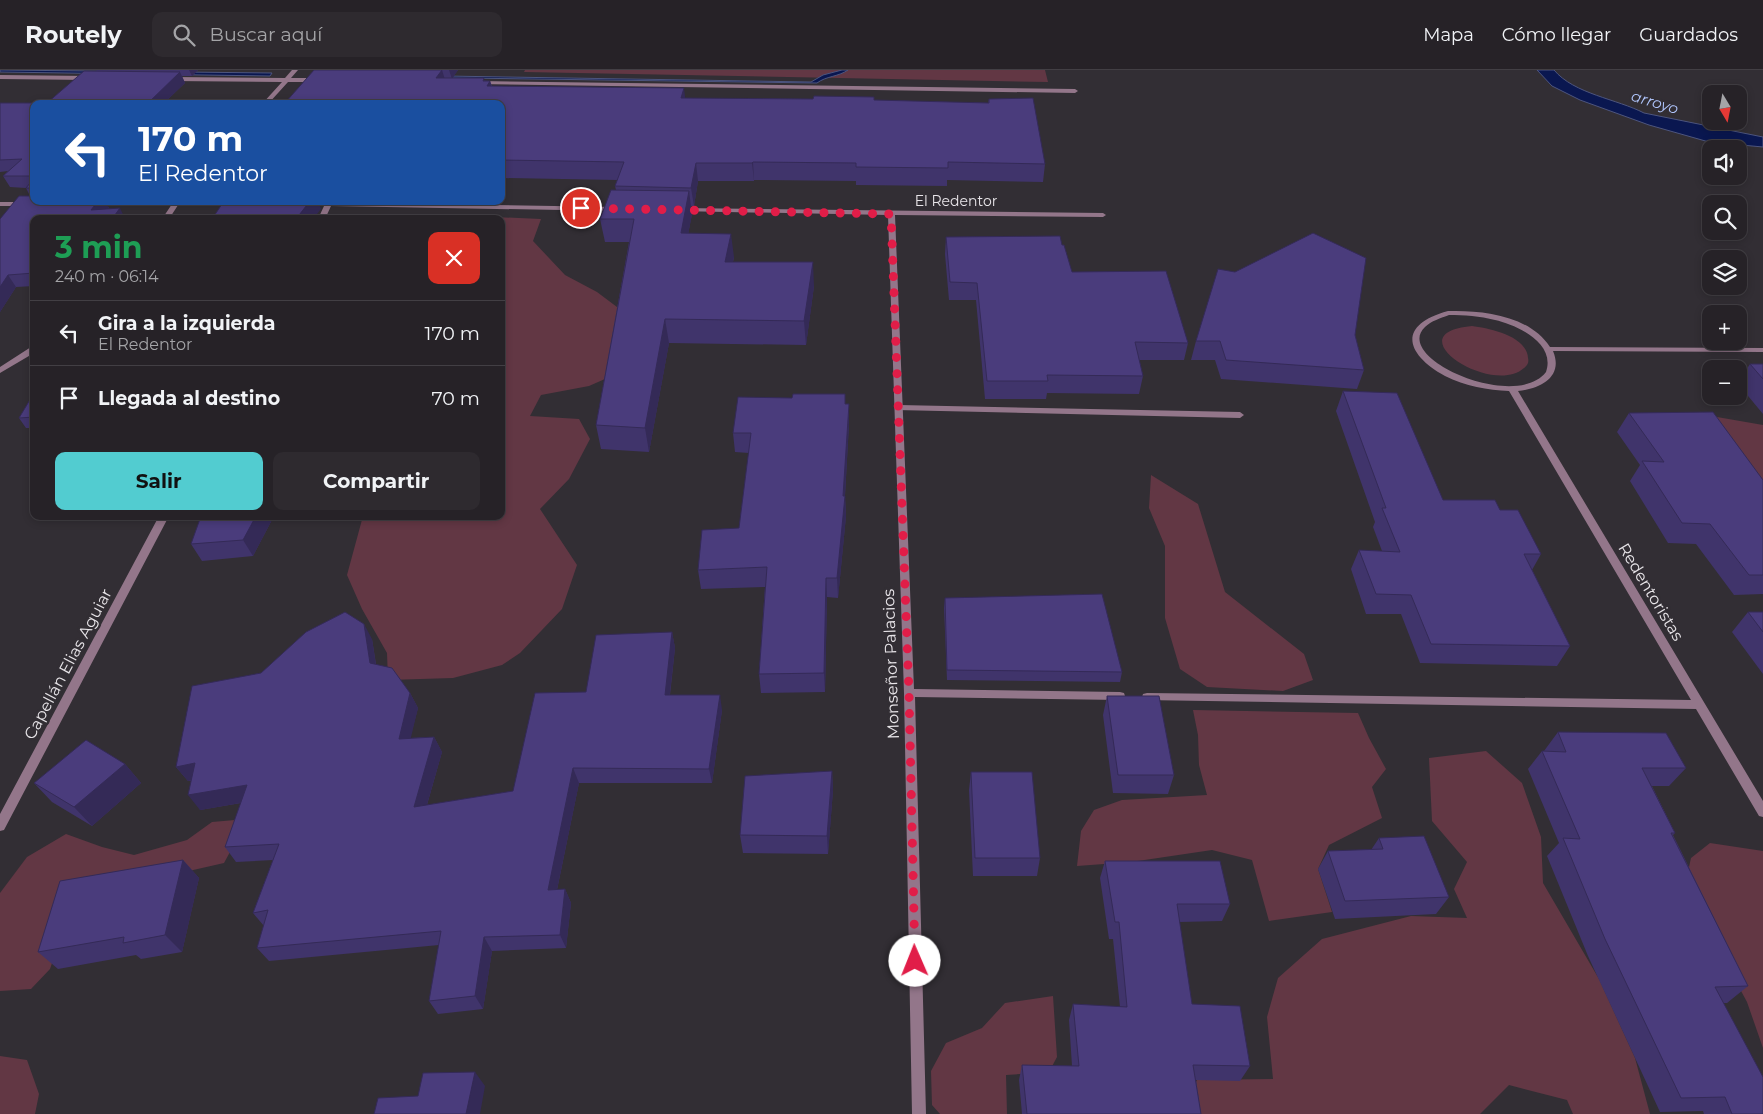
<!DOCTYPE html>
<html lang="es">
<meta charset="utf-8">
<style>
:root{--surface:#262227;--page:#2e2a2f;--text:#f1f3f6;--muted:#a4a4a7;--line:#423f44;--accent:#52ccd0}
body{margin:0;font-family:Montserrat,sans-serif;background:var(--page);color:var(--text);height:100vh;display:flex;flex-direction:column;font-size:19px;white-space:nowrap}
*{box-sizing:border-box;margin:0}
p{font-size:16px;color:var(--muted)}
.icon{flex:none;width:28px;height:28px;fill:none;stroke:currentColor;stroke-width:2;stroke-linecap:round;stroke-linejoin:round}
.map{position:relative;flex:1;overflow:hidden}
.drawer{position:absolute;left:30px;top:145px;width:475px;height:305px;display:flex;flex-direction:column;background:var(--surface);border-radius:10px;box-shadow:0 2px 8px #0003,0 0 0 1px var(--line)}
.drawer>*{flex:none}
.banner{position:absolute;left:30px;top:30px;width:475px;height:105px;border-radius:10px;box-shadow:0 2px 8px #0003,0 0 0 1px var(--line);background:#1a4fa0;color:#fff;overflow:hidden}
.needle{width:32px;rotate:170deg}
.fabs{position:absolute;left:1702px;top:15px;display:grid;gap:10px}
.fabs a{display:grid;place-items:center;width:45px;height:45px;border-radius:10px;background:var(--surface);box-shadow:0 2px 8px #0003,0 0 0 1px var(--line);font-size:25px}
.pin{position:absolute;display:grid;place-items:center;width:42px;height:42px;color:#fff;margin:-21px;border:2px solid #fff;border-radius:50%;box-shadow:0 1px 5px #0007}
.me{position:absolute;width:55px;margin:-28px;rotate:359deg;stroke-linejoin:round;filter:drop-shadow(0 0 4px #0008)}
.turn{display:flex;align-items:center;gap:18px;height:105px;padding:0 25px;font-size:22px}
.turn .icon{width:65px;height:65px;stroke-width:2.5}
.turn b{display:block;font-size:35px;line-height:42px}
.round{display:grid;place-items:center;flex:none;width:52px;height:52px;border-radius:10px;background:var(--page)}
.headline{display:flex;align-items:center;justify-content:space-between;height:85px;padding:0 25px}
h1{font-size:30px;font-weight:700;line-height:38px;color:#1e9e55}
.primary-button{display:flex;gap:10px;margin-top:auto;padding:10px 25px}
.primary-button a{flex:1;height:58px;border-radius:10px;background:var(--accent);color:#111;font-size:20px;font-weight:700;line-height:58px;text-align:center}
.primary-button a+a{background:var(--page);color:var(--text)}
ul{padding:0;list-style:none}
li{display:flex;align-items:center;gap:15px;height:65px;padding:0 25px;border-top:1px solid var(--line)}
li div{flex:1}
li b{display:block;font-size:19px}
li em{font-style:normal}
header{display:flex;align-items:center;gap:30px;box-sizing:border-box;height:70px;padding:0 25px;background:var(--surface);border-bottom:1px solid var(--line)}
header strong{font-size:24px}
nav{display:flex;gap:28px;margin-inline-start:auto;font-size:18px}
.search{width:350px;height:45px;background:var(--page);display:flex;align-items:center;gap:12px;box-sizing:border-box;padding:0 18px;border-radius:10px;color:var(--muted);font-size:19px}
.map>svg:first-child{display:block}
.green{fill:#623744}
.water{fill:#0a1750;stroke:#4d557e}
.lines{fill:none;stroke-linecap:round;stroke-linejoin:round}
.service{fill:#93768a;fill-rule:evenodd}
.minor{fill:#93768a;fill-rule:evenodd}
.wall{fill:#40346b}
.shaded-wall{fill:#342a57}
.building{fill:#4a3c7c;stroke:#342a57}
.route{stroke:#e11d48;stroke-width:9;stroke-dasharray:0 16.2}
.labels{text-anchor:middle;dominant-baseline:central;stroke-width:5;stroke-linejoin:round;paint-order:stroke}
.far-street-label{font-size:14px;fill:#e8e5e9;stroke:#322e34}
.far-water-label{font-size:15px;font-style:italic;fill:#afc4fb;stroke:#322e34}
.street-label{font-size:16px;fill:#e8e5e9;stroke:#322e34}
</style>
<header>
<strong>Routely</strong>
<div class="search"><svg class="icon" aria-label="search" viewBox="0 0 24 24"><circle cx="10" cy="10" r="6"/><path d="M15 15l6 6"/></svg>Buscar aquí</div>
<nav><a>Mapa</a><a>Cómo llegar</a><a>Guardados</a></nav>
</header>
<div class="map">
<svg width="1763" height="1044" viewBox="0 0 1763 1044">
<rect width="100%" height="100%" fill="#322e34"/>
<!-- green -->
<path class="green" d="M525 0H1045L1048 12 524 2Z
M471 146 541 149 533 171 565 205 597 222 625 243 614 305 589 316 541 325 530 346 579 349 590 369 569 409 540 439 577 495 562 539 520 583 502 595 453 608 388 610 387 583 362 539 347 505 363 446H501V149H448Z
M1472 256C1489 258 1527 266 1528 288 1529 292 1528 295 1524 298 1492 327 1393 263 1472 256Z
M1717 347 1763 355V418L1703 355Z
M1151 405 1198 434 1225 522 1304 584 1313 610 1283 621 1207 617 1180 599 1165 548V476L1149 438Z
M1193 640 1358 643 1369 668 1386 699 1372 717 1382 748 1329 775 1318 799 1332 842 1269 851 1252 790 1212 780 1131 792 1077 796 1081 761 1094 740 1122 730 1207 725 1199 695 1198 665Z
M1486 681 1522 713 1541 767 1543 813 1599 909 1635 988 1650 1044H1573L1567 1030 1509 1015 1480 1044H1183L1181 1042 1197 1010 1273 1009 1267 947 1278 908 1322 869 1411 846 1467 848 1454 819 1467 792 1432 751 1429 688Z
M235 750 237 769 224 793 180 803 67 848 50 899 31 919 0 921V823L27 787 66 764 102 777 134 785 187 770 212 752Z
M1710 773 1763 781V978L1747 932 1719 880 1683 824 1691 788Z
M1053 926 1057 987 1049 1002 1006 1005 1007 1044H940L932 1035 931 1001 946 973 982 958 1005 933Z
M0 986 27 990 39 1024 35 1044H0Z"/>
<!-- water -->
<path class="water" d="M0 0 272 3 270 6 0 2Z
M842 0H848C838 7 826 6 817 13L321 6 323 4 811 12 823 5Z
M1537 0H1554C1574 24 1617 29 1644 43L1763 67V77L1709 72 1649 55 1580 30 1552 16Z"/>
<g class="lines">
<!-- service -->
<path class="service" d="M174 131 180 132 169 149H162Z
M31 277H34V283L0 303V297Z
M899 335 1240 342 1244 345 1240 348 896 340 895 338Z"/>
<!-- minor -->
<path class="minor" d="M292 0H298L291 8H316L319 10 316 12H288L268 34H262L282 12 171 11 168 9 171 7 285 8Z
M0 5 89 6 92 8 89 10 0 9Z
M478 11 1075 19 1078 21 1075 23 476 14V12Z
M92 131H237L239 133 236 135H93L90 133Z
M0 132H24L27 134 24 136H0Z
M306 132 616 137 619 139 616 141 331 136 325 149H318L324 136 304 135V133Z
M678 138 1103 143 1106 145 1103 147 895 145 914 619 1120 622 1124 623 1125 626 1124 629 1120 630 915 627 926 1044H912L904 623 888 145 676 141V139Z
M1448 241C1482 240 1529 245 1550 277L1763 278V282L1553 281C1564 307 1540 319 1518 321L1763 731V747L1759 746 1696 639 1143 630 1142 627 1143 624 1147 623 1691 630 1509 321C1488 320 1465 316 1445 306 1405 284 1397 255 1448 241ZM1449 245C1464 245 1480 246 1495 250 1517 255 1556 273 1546 302 1515 342 1392 288 1425 257 1431 251 1441 248 1449 245Z
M159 446H169L4 760 0 761V744Z"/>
</g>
<!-- wall -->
<path class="wall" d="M96 0H198L192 6H182L185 13 163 34H34V131H105L109 138 108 139 34 149V216L16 217 0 242V149L30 126 26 118 10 117 3 106 8 101 0 102V33H47L97 1Z
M314 0H458L452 8 490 11 492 16 686 28 874 30 988 33 989 29 1045 94 1043 112 947 110V116L856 115V111L754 110V111H698L694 136H691L692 144 688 164 734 187 733 192 814 216 806 275 669 273 649 382 601 379 596 355 629 172H605L600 149 616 120 615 116 618 110 501 108V34Z
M946 167 1062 175 1072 202 1188 273 1184 290H1139L1143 306 1139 324 1047 323 1046 329H985L976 230H949L945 184Z
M1235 202 1355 265 1364 300 1357 319 1221 309 1215 290H1191L1196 271Z
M1750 294H1763V344L1739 315V311Z
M1343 321 1443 430 1500 440 1541 484 1532 500 1570 576 1557 596 1420 593 1401 544H1366L1351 499 1359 480 1382 481 1373 457 1375 452 1336 341Z
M34 323V358H26L19 348Z
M846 334H849V354L845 426 846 446 838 528 827 527 825 622 761 623 759 604 765 517 701 519 698 500 739 458 749 383 735 382 733 363Z
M1629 343 1763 410V524L1734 525 1696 474 1668 473 1630 411 1640 395 1617 362Z
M274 446 253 486 202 491 191 474Z
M945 528 1122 602 1120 612 947 610 944 538Z
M1748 542H1763V604L1732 562Z
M672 562 675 578 670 625 722 640 712 713H579L557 820 565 819 571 833 566 878 492 881 483 939 438 944 429 931 439 875 269 891 257 878 264 856 253 843 273 790 236 792 225 777 241 733 200 740 191 711H188L176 697 261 603 372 569 376 594 410 623 418 638 410 668 434 667 442 682 427 735 513 721 586 622Z
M1107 626 1174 705 1168 724 1113 723 1103 645Z
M1558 662 1686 698 1669 716H1652L1675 763 1673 765 1748 916 1727 933H1723L1763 1044H1704L1703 1041 1660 1042 1588 886 1547 786 1559 773 1528 699 1542 681H1544Z
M125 694 141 713 92 756 52 732 34 713Z
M832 701 833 720 828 784 743 783 740 765Z
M971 702 1040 788 1037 806H973L969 720Z
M1379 768 1449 827 1436 844 1335 849 1318 799 1328 781 1371 780Z
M183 790 199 808 182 882 141 889 136 885 58 899 38 882Z
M1105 791 1230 834 1222 851 1179 852 1192 934 1250 996 1240 1011 1196 1010 1201 1044H1022L1019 1010 1022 995 1072 996 1069 950 1073 934 1120 937 1113 869H1109L1100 808Z"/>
<!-- shaded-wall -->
<path class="shaded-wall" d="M189 0H198L192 6Z
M442 0 447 16 436 8Z
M449 0H458L452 9Z
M180 2 185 13 163 34H147Z
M490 11 494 28 487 16Z
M684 18 686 35 681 28Z
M753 92 754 110V111L752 93Z
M696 93 698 111 694 136 691 118Z
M689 121 692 144 684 187 681 163Z
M98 131H105L109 138 100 149 91 140Z
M310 131H318L321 139 313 149H296Z
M120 138 125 149H112Z
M731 164 734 187 728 216 725 192Z
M813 192 814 216 806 275 804 251Z
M8 205 16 217 0 242V217Z
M665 249 669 273 649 382 645 358Z
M849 334V354L844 441 845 426 846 446 838 528 837 508Z
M256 446H274L253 486 243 470Z
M826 508 827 527 825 622 824 603Z
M364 554 372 569 378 609 370 593Z
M672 562 675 578 668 640 665 625Z
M410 623 418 638 407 684 399 669Z
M720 625 722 640 712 713 709 699Z
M434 667 442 682 422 752 414 737Z
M195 693 206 708 188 711 176 697Z
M125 694 141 713 92 756 74 737Z
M573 698 579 713 554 834 548 820Z
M832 701 833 720 828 784 827 766Z
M247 715 258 730 200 740 188 725Z
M183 790 199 808 182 882 165 865Z
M565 819 571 833 566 878 560 865Z
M484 867 492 881 483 939 475 926Z
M475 1002 485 1016 480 1044H466Z"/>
<!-- building -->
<path class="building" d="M314 0H442L436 8H484L483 11H490L487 16 684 18 681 28 813 29 814 26 874 27V30L989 33V29L1033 28 1045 94 948 92V98L856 97V93L753 92 752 93H696L691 118 615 116 624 92 501 90V34H284Z
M84 1 180 2 147 34H34V106H3L22 89 0 90V33H47Z
M34 108V118H26Z
M611 120 689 121 681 163 731 164 725 192H813L804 251 665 249 645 358 596 355 634 149H600Z
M19 126H34V131H98L91 140 120 138 112 149H34V203L8 205 0 217V149Z
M224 131H310L296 149H212Z
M1313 163 1366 188 1355 265 1364 300 1226 290 1220 271H1196L1218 199 1235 202Z
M1060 166 1062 175H1064L1072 202 1166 201 1188 273 1135 272 1143 306 1047 305 1048 311H987L977 213 950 212 946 167Z
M1750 294H1763V309Z
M1343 321 1397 323 1443 430H1495L1500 440H1518L1541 484H1524L1570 576 1431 574 1411 525 1376 524 1359 480 1400 482 1382 438H1386Z
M34 323V347L19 348Z
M793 324H845V334H849L843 426H845L837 508H826L824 603 759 604 767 497 698 500 702 460 739 458 751 363H733L738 327 792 328Z
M1713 342 1763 410V505H1749L1710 454 1682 453 1642 391 1664 392 1629 343Z
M201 446H256L243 470 191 474Z
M1102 524 1122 602 947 600 945 528Z
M345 542 364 554 370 593 392 598 410 623 399 669 434 667 414 737 513 721 535 623 586 622 596 565 672 562 665 625H720L709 699 573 698 548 820 565 819 560 865 484 867 475 926 429 931 441 861 257 878 268 840 253 843 279 774 225 777 247 715 188 725 195 693 176 697 192 616 261 603 306 562Z
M1748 542H1763V562Z
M1107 626H1159L1174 705H1118Z
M1558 662 1666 663 1686 698H1642L1675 763H1671L1748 916 1715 917 1763 1007V1044H1732L1725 1027 1681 1028 1605 869 1563 768 1580 769 1542 681 1566 682Z
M86 670 125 694 74 737 34 713Z
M832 701 827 766 740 765 745 706Z
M971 702H1032L1040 788H975Z
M1424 766 1449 827 1345 831 1328 781 1383 779 1379 768Z
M183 790 165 865 123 873 124 867 38 882 60 811Z
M1105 791H1220L1230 834H1177L1192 934 1240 936 1250 996 1193 995 1201 1044H1027L1022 995 1079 996 1073 934 1127 937 1119 852H1115Z
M475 1002 466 1044H374L378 1028 418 1026 423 1003Z"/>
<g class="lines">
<!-- route -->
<path class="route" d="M581 138 891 144 909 623 915 891"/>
</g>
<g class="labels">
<!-- far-street labels -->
<g class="far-street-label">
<text x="956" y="131">El Redentor</text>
</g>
<!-- far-water labels -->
<g class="far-water-label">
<text transform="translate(1655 32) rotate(17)">arroyo</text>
</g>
<!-- street labels -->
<g class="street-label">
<text transform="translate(1651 522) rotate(59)">Redentoristas</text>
<text transform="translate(68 594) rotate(-62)">Capellán Elias Aguiar</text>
<text transform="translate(891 594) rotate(-92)">Monseñor Palacios</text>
</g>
</g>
</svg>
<div class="fabs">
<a><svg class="needle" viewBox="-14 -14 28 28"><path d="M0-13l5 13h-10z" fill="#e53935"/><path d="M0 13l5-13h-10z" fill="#a4a4a7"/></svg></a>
<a><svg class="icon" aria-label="sound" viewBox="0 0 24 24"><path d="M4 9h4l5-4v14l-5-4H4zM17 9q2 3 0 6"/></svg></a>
<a><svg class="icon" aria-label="search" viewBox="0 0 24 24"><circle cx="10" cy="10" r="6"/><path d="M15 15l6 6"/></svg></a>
<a><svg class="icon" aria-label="layers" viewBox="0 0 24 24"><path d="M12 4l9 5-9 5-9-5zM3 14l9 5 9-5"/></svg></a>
<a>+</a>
<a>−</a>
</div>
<div class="pin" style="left:581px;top:138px;background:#d93025"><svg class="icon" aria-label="arrive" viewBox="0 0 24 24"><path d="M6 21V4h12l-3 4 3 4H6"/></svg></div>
<svg class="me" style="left:915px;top:891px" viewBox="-20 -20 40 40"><circle r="19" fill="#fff"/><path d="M0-13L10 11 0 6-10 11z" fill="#e11d48"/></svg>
<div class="banner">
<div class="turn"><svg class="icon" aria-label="left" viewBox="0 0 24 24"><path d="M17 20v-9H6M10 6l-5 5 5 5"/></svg><div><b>170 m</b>El Redentor</div></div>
</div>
<section class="drawer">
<div class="headline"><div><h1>3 min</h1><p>240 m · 06:14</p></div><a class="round" style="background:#d93025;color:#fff"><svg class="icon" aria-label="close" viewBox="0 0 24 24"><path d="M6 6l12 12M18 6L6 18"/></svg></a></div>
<ul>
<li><svg class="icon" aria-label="left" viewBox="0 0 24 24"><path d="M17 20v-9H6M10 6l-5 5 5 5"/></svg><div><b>Gira a la izquierda</b><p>El Redentor</p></div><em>170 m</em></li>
<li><svg class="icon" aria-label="arrive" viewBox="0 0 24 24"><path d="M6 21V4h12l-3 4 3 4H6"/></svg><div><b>Llegada al destino</b></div><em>70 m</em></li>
</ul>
<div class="primary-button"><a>Salir</a><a>Compartir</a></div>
</section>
</div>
